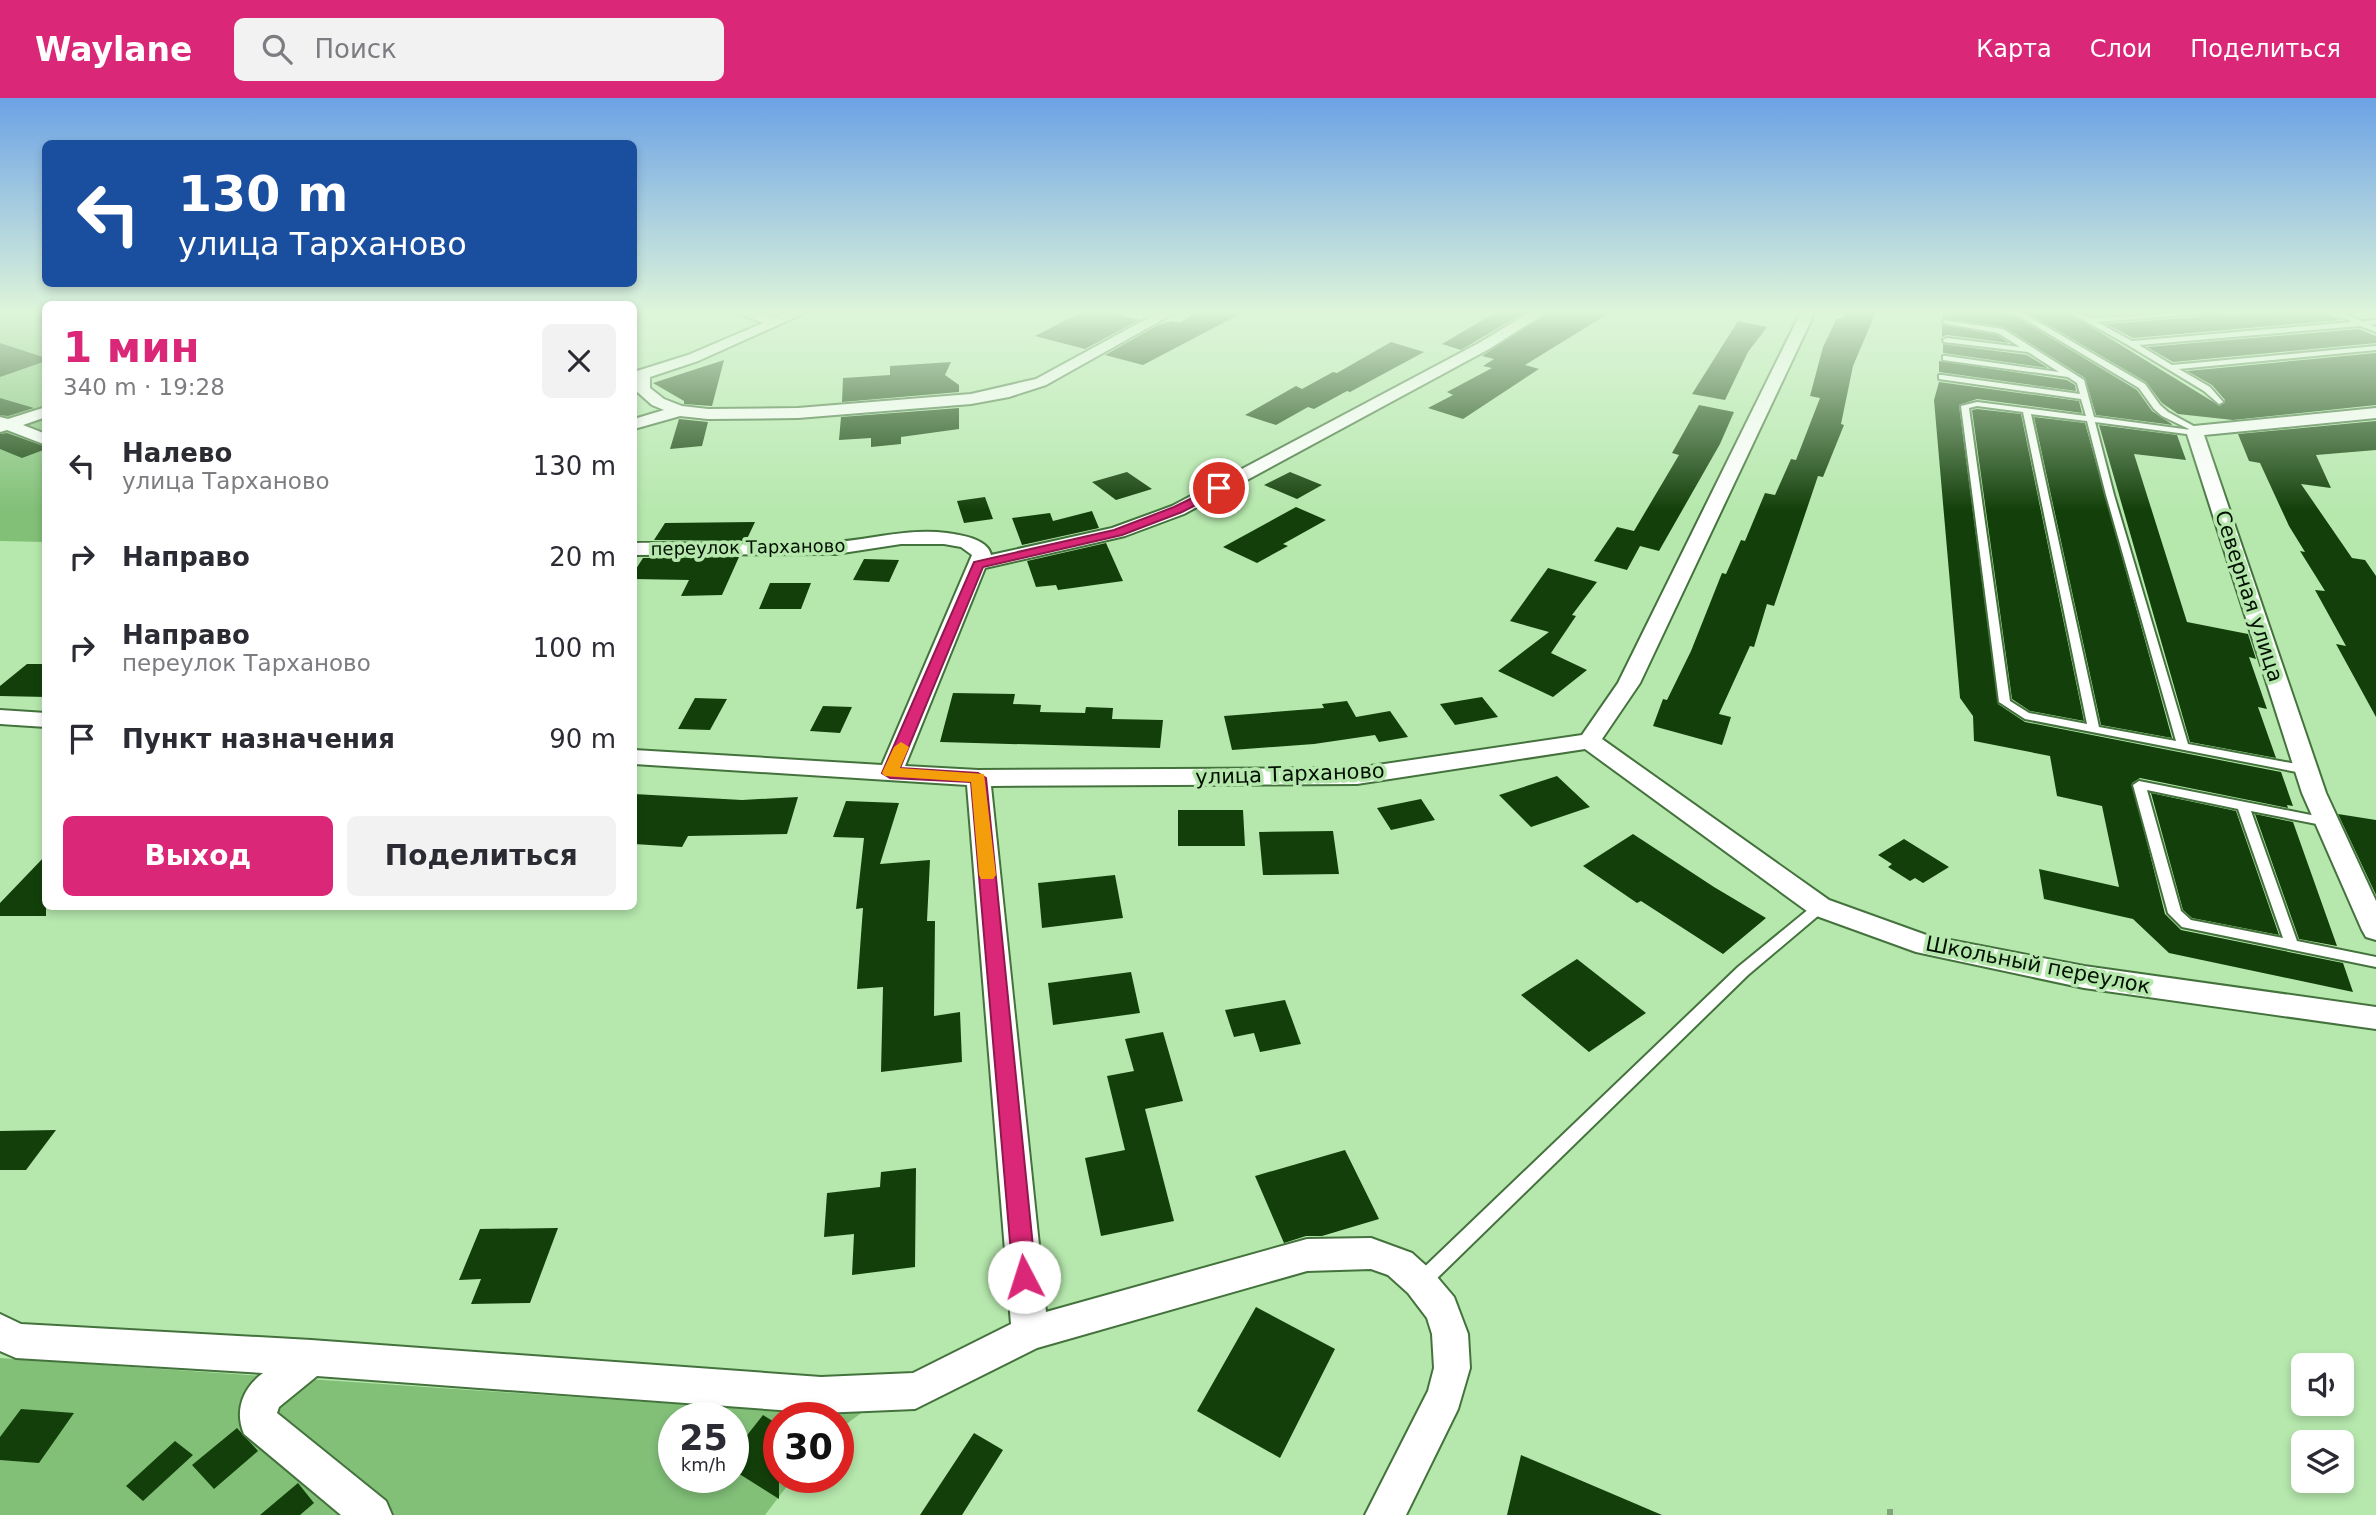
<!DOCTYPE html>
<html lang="ru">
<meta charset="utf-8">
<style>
:root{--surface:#fff;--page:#f2f2f3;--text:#2b2b33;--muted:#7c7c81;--accent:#db2777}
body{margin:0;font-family:"DejaVu Sans",sans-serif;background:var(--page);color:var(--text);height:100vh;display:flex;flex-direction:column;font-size:26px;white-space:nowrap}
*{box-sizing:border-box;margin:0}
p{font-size:23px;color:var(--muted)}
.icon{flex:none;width:38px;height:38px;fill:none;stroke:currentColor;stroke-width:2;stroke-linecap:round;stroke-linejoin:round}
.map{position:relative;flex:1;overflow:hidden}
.details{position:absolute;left:42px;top:203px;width:595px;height:609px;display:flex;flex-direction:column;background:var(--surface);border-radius:10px;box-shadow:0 4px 10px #0003}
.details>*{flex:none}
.top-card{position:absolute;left:42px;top:42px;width:595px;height:147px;border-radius:10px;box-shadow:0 4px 10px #0003;background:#1a4fa0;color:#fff;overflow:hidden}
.buttons{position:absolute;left:2291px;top:1255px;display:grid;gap:14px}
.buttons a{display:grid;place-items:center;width:63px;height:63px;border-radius:10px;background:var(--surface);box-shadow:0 4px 10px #0003;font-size:35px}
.speed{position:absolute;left:658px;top:1304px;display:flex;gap:14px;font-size:35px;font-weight:700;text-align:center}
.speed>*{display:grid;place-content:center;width:91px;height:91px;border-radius:50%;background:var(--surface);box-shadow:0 4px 10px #0003;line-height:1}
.speed small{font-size:18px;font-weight:400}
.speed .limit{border:10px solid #d22;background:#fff;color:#111}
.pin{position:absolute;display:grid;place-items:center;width:60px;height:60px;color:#fff;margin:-30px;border:4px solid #fff;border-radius:50%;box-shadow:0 2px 7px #0007}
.me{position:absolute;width:77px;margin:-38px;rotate:355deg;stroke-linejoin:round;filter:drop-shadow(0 0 5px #0008)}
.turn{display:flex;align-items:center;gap:24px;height:147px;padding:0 21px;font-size:32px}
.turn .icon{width:91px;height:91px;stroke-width:2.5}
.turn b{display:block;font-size:49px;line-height:60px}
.round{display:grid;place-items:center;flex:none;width:74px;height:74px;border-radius:10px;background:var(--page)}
.headline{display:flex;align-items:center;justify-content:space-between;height:119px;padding:0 21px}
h1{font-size:42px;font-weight:600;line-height:52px;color:var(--accent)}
.button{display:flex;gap:14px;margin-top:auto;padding:14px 21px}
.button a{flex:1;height:80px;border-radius:10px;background:var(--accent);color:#fff;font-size:28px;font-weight:600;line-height:80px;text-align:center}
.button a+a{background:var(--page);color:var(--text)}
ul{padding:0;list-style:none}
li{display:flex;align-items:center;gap:21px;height:91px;padding:0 21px}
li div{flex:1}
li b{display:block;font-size:26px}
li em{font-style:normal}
header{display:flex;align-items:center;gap:42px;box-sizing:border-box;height:98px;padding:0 35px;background:var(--accent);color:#fff}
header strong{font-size:33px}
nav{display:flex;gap:38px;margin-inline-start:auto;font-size:24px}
.search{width:490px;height:63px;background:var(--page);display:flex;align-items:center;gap:18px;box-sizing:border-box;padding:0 24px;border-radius:10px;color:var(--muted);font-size:26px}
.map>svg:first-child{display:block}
.green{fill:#82c078;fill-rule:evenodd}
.building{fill:#13400a}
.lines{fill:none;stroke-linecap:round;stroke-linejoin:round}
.lane-casing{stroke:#44723d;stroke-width:4}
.street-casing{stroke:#44723d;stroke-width:4}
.path{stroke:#7fa678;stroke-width:6;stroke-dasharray:8 8;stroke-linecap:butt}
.lane{fill:#fff;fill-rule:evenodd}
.street{fill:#fff;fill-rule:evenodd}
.route{fill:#db2777;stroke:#8e194d;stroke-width:2}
.slow{fill:#f59e0b}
.labels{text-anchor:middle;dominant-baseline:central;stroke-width:7;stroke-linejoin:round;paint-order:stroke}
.far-street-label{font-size:18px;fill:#021101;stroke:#b6e8ad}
.street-label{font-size:21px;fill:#021101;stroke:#b6e8ad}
</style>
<header>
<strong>Waylane</strong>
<div class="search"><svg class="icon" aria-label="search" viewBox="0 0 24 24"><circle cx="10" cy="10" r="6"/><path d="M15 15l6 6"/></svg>Поиск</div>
<nav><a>Карта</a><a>Слои</a><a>Поделиться</a></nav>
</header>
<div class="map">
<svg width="2376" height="1417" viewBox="0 0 2376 1417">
<rect width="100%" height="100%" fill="#b6e8ad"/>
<!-- green -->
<path class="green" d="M0 214H45V444L0 443Z
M0 1260 749 1311 871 1308 838 1332V1320H779V1379H794L765 1417H0ZM674 1320H733V1379H674Z"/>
<!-- building -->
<path class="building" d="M1082 214H1109L1139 222 1085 251 1035 238Z
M1198 214H1244L1143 267 1105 257 1158 227 1172 223 1179 225Z
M1496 214H1525L1461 252 1442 246Z
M1549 214H1611L1525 267 1539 271 1463 321 1428 310 1453 297 1447 294 1492 270 1483 268 1494 261 1482 258Z
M1846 214H1876L1853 268 1841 326 1844 327 1823 379 1818 378 1774 508 1767 506 1754 549 1750 548 1719 616 1731 619 1722 647 1653 628 1663 601 1667 602 1691 553 1722 475 1726 476 1741 442 1745 443 1765 395 1775 397 1791 361 1796 362 1820 300 1810 298 1823 249 1837 220 1842 221Z
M1943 214H1995L2018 220 2137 292 2152 313 2173 327 2096 317 2085 280 2004 229 1943 220Z
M2026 214H2067L2220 308 2225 302 2212 287 2187 273 2376 255V307L2233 322 2178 316 2162 305 2146 284Z
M2203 214H2220V217L2322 214 2341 222 2133 240 2106 226 2198 219Z
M1738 223 1767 229 1748 254 1725 302 1692 296Z
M1942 227 1997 237 2009 245 1947 237 1942 239Z
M2359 231 2376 238V245L2173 264 2147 249Z
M1391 244 1424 254 1350 294 1347 293 1314 311 1308 309 1276 327 1245 317 1296 288 1302 291 1333 274 1337 275Z
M0 245 46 260V263L0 279Z
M1943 246 2027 257 2048 270 1943 255Z
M724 262 712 308 684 306V303L653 285Z
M1939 263 2067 282 2075 287 2076 293 1939 274Z
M951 264 945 277 959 287V294L842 304 843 280 890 277V268Z
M1939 284 2079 303 2082 315 1977 301 1959 307 1998 606 2025 624 2281 674 2293 708 2287 707 2288 710 2140 680 2132 685 2165 816 2181 832 2343 865 2353 894 2169 855 2133 821 2044 801 2039 771 2119 789 2102 708 2057 698 2050 658 1974 643 1973 618 1960 600 1934 302Z
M0 300 34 310 8 318 0 317Z
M1699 307 1734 314 1720 346 1659 453 1640 448 1627 472 1594 463 1617 429 1634 433 1679 357 1672 355Z
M959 310V331L901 339V346L871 349V340L839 342 841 319Z
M1977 311 2021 316 2084 623 2030 613 2012 601 1972 312Z
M2034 319 2085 325 2172 640 2101 627Z
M679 321 708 324 702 348 670 351Z
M2376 323V352L2316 357 2331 390 2301 386 2352 460 2365 462 2376 478V619L2336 546 2346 548 2315 492 2325 493 2300 453 2305 454 2289 428 2260 365 2249 363 2238 336Z
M2099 327 2177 337 2186 362 2134 356 2187 524 2248 536 2256 561 2249 559 2267 611 2258 609 2276 660 2190 644Z
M7 335 46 349V351L22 360 0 351V336Z
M1127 374 1152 391 1116 402 1092 384Z
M1290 374 1322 387 1297 401 1264 387Z
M985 399 993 421 964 425 957 403Z
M1296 409 1326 422 1283 446 1288 448 1257 465 1223 449Z
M1092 413 1099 430 1022 447 1012 420 1050 415 1053 423Z
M755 424 746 443 654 442 665 425Z
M1106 445 1123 483 1058 492 1056 487 1036 489 1027 463Z
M739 459 722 497 681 498 689 482 634 481V474L643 460Z
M864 461 899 462 889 484 853 482Z
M1548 470 1597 484 1572 517 1576 518 1551 555 1587 572 1553 599 1498 573 1549 534 1510 523Z
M770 485H811L801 511H759Z
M27 566H46V599L0 598V588Z
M953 595 1015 596 1013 606 1041 607 1040 614 1085 615 1086 609 1113 610 1112 621 1163 622 1160 650 940 644Z
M1482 599 1498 619 1455 627 1440 606Z
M695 600 727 601 710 632 678 631Z
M1347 603 1356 619 1390 613 1408 639 1379 644 1375 637 1314 646 1232 652 1224 618 1324 610 1322 606Z
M823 608 852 609 840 635 810 633Z
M1557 678 1590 709 1531 729 1499 697Z
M2151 695 2236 713 2279 837 2192 820 2183 812Z
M634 696 742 702 798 699 787 736 688 738 682 749 634 746Z
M1421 701 1435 722 1391 732 1377 710Z
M846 703 899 705 880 766 930 762 927 823H935L934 918 960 914 962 964 881 974 883 889 857 891 863 810 856 811 864 740 833 739Z
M1178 712H1243L1245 748H1178Z
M2255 716 2293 724 2337 848 2299 841Z
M2338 716 2376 722V797Z
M1333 733 1339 776 1263 777 1259 734Z
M1633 736 1714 789 1766 820 1723 856 1641 803 1637 805 1583 768Z
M1904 741 1949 769 1923 785 1915 780 1910 783 1888 769 1892 766 1878 757Z
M46 757V818H0V805Z
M1115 777 1123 820 1042 830 1038 785Z
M1577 861 1646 915 1589 954 1521 897Z
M1131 874 1140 915 1053 927 1048 885Z
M1285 902 1301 946 1260 954 1254 935 1234 939 1225 912Z
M1163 934 1183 1003 1145 1011 1174 1123 1101 1138 1085 1060 1125 1052 1107 978 1134 973 1125 941Z
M56 1032 26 1072H0V1033Z
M1345 1052 1379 1121 1322 1138H1306L1284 1145 1255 1078Z
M916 1070 915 1169 852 1177 854 1136 824 1139 827 1095 880 1089 881 1074Z
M558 1130 530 1205 471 1206 481 1181 459 1182 480 1131Z
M1256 1209 1335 1251 1280 1360 1197 1313Z
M21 1311 74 1315 39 1365 0 1362V1339Z
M763 1317 779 1327V1401L733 1372V1355Z
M237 1330 258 1353 214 1391 192 1367Z
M974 1335 1003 1352 962 1417H920Z
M175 1343 193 1357 143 1403 126 1388Z
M1521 1357 1662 1417H1507Z
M298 1385 314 1405 300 1417H260Z"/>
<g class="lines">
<defs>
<path id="lane" d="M1998 214 2023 215 2145 286 2160 307 2168 314 2199 331 2196 333 2197 337H2194L2095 324 2114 397 2188 646 2307 668 2311 669 2313 672 2311 675 2307 676 2025 621 1999 604 1961 308 1977 304 2086 318 2081 301 1939 281V277H1942L2080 296 2077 285 2068 279 1943 262V258H1946L2059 274 2028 254 1944 244 1943 242 1947 240 2020 249 1998 235 1947 226 1943 224 1944 222 2003 231 2084 282 2094 319 2191 332 2162 318 2154 311 2139 290 2019 218ZM1977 308 2023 314 2087 626 2029 615 2010 603 1969 310ZM2031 316 2087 323 2106 397 2176 643 2099 629Z
M2069 214C2079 214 2086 221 2095 220 2131 219 2166 214 2201 214L2198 216 2097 224 2132 243 2352 224 2332 214H2341L2362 223 2376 222V226L2370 227 2376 229V234L2360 228 2139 247 2172 267 2376 248V252L2179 271 2210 289 2223 304 2219 306 2204 293 2128 247Z
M2139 683 2331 721 2333 724 2327 728 2251 713 2297 843 2376 859V869L2182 829 2168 815 2133 687ZM2147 692 2238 711 2283 840 2191 822 2181 813Z
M1820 804 1825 806 1827 809 1825 812 1748 877 1427 1190 1421 1192 1415 1190 1412 1184 1415 1178 1738 869 1815 806Z"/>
<path id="street" d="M735 214H757L775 220 788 214H807L698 263 650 279V290L664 301 682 308 708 311 798 310 971 296 1036 281 1159 214H1176L1046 287 1009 299 971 306 798 320 708 321 680 318 634 331V321L664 312 652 307 634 291 637 273 688 257 763 225Z
M1530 214H1547L1489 251 1184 416 1125 438 985 470 905 668 978 672 1357 670 1582 637 1618 585 1801 214H1815L1640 585 1602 641 1829 802 1929 838 2084 868 2376 909V931L2084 890 1916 854 1811 816 1585 651 1357 686 991 688 1046 1214 1307 1141 1371 1140 1412 1155 1432 1173 1454 1199 1468 1236 1470 1270 1458 1311 1406 1417H1365L1428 1293 1434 1270 1432 1236 1427 1220 1408 1195 1388 1177 1371 1171 1307 1173 1037 1250 915 1311 821 1315 317 1278 279 1309 277 1315 386 1403 392 1417H341L244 1336C234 1312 243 1290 263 1275L16 1260 0 1253V1216L21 1226 311 1242 821 1279 913 1275 1011 1226 967 687 634 666V652L882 667 972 457 961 449 944 446H901L836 456 634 457V445C701 444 769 449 836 444 873 441 909 430 947 435 961 437 988 441 991 457L1112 430 1172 408 1479 245Z
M46 309V319L23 327 46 336V347L7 332 0 334V319L8 321Z
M2376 310V320L2204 337 2326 695 2376 803V842L2366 839 2362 832 2302 695 2186 333 2194 328Z
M0 612 46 615V629L0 626Z"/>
</defs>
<!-- lane casing -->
<use href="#lane" class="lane-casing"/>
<!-- street casing -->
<use href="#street" class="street-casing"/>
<!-- path -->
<path class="path" d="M1890 1411V1417"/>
<!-- lane -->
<use href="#lane" class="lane"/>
<!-- street -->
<use href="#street" class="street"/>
</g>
<!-- sky -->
<linearGradient id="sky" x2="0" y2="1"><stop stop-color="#6ca2e5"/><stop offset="0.52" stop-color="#def5da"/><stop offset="1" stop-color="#def5da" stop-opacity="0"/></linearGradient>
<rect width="2376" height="412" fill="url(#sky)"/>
<!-- route -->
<path class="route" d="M1219 387 1224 390 1223 393 1182 414 1122 437 983 469 900 670 978 675 986 680 1036 1179 1032 1186 1024 1190 1017 1186 1013 1179 971 684 890 680 882 675 974 464 1114 432 1174 409Z"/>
<!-- slow -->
<path class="slow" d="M901 644 909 649 900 670 984 676 996 777 993 781H981L979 777 971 684 885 678 882 675 894 649Z"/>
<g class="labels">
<!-- far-street labels -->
<g class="far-street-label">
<text transform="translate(748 449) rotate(-1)">переулок Тарханово</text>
</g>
<!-- street labels -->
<g class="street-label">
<text transform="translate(2249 498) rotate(72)">Северная улица</text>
<text transform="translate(1290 676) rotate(-2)">улица Тарханово</text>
<text transform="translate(2038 867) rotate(11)">Школьный переулок</text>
</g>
</g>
</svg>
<div class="buttons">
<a><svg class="icon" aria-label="sound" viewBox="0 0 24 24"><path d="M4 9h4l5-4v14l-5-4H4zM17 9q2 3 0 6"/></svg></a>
<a><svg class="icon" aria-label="layers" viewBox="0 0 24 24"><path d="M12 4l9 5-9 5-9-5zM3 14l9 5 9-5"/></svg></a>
</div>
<div class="speed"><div>25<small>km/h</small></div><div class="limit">30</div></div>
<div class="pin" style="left:1219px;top:390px;background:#d93025"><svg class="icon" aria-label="arrive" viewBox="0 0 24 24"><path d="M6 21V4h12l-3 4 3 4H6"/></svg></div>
<svg class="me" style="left:1024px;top:1179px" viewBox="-20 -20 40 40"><circle r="19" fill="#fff"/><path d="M0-13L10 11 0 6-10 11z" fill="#db2777"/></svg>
<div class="top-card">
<div class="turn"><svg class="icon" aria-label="left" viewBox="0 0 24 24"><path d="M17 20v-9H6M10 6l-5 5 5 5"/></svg><div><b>130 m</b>улица Тарханово</div></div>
</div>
<section class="details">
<div class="headline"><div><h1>1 мин</h1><p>340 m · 19:28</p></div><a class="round"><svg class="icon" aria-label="close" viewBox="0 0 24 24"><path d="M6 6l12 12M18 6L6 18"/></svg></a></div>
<ul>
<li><svg class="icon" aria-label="left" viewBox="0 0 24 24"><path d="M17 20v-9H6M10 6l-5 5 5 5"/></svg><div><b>Налево</b><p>улица Тарханово</p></div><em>130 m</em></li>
<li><svg class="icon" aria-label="right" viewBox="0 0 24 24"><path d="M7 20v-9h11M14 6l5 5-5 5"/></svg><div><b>Направо</b></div><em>20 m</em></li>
<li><svg class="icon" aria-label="right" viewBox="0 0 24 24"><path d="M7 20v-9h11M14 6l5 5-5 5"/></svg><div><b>Направо</b><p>переулок Тарханово</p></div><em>100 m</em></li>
<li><svg class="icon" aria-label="arrive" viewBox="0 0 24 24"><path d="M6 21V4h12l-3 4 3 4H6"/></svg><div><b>Пункт назначения</b></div><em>90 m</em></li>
</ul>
<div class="button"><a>Выход</a><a>Поделиться</a></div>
</section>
</div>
